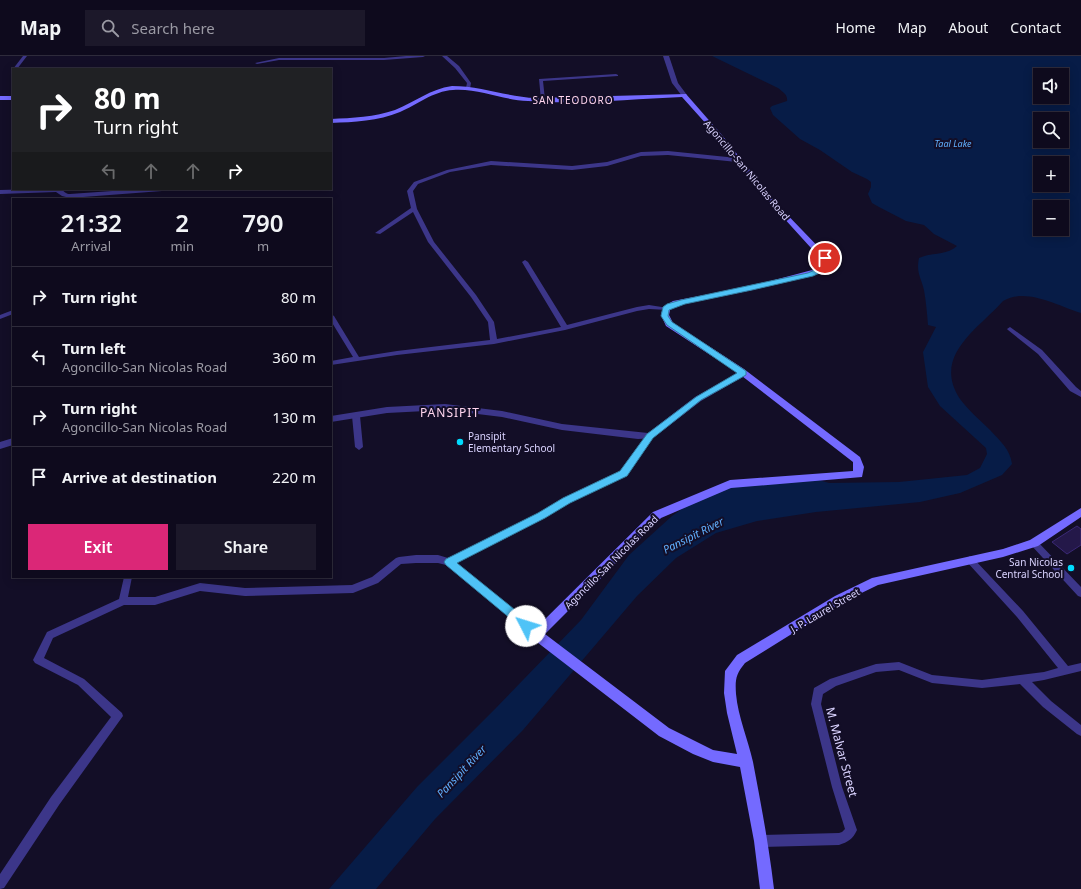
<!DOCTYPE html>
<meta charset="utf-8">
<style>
:root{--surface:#0e0a1d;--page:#1c182a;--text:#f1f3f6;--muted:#9b9aa4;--line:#2e2b3b;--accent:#db2777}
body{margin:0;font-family:"Noto Sans",sans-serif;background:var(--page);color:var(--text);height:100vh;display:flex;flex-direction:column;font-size:15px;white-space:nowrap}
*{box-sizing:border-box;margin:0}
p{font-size:13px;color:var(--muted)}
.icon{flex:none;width:22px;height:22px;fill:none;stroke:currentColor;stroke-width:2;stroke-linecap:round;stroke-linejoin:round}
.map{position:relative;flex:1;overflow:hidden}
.drawer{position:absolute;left:12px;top:142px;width:320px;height:380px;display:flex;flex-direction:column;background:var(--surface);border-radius:0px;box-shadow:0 2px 10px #0003,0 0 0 1px var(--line)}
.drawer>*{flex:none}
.banner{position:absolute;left:12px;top:12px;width:320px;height:122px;border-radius:0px;box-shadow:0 2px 10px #0003,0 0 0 1px var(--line);background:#202124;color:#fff;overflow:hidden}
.tools{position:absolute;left:1033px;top:12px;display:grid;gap:8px}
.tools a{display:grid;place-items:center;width:36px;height:36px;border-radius:0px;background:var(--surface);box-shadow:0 2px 10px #0003,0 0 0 1px var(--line);font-size:20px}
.pin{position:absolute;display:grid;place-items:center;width:34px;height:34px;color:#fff;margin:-17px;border:2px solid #fff;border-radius:50%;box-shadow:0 1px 4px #0007}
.me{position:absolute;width:44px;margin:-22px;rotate:310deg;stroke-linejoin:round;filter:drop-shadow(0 0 3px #0008)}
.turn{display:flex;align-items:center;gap:14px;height:84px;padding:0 16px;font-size:18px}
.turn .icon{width:52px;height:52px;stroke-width:2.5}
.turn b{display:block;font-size:28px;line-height:34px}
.lanes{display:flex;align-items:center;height:38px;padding:0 16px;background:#0003;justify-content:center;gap:20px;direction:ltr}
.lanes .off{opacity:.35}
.eta{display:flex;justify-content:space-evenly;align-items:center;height:68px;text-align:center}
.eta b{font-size:24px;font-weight:600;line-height:28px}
.button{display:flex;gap:8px;margin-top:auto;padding:8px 16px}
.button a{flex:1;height:46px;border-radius:0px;background:var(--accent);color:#fff;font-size:16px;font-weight:600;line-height:46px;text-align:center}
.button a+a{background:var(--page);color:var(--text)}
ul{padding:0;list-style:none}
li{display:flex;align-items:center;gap:12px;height:60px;padding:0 16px;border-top:1px solid var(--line)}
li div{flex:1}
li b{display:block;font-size:15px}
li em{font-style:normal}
header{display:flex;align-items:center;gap:24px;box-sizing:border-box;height:56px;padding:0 20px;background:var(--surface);border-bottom:1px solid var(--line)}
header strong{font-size:19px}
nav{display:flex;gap:22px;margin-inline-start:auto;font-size:14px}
.search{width:280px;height:36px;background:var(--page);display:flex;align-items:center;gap:10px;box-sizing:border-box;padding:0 14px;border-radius:0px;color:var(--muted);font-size:15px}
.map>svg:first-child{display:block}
.water{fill:#071c47;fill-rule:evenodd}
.building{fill:#241849;stroke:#3b2976}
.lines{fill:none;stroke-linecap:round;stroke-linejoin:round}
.minor{fill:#3c3689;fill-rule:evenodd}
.tertiary{fill:#3c3689;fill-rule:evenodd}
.secondary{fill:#746aff;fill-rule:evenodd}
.route{fill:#4fc3f7;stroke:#337fa1}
.poi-dot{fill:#00dbfe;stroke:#130e27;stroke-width:1.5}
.labels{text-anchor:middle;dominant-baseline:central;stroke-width:4;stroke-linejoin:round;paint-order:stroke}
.far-water-label{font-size:9px;font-style:italic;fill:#61b0ff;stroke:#130e27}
.far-quarter-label{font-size:10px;letter-spacing:1px;fill:#ffd5ee;stroke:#130e27}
.street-label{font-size:10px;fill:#dad3ff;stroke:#130e27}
.poi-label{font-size:10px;fill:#dad3ff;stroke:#130e27;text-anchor:start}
.water-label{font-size:11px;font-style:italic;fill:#61b0ff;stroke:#130e27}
.quarter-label{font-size:12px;letter-spacing:1px;fill:#ffd5ee;stroke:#130e27}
.near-street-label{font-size:12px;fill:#dad3ff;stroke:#130e27}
</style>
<header>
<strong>Map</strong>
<div class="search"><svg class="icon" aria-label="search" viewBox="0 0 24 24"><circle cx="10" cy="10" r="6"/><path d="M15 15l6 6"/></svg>Search here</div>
<nav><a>Home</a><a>Map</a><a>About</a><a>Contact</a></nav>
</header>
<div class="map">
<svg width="1081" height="833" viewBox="0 0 1081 833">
<rect width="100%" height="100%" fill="#130e27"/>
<!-- water -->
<path class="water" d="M712 0H1081V257C1058 250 1026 231 1003 245 977 274 932 300 960 343 968 354 980 364 990 374 1000 385 1010 393 1012 408L1002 419 960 437 920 446 816 456 757 465 716 477 676 502 637 540 523 674 435 763 376 833H329L417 731 495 653 581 564 629 499 672 460 706 436 738 426 815 423 829 427 899 426 967 419 980 412 987 398 986 392 940 350 928 331 923 296 936 271 928 269C927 257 926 245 924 234 921 221 916 217 919 202 932 196 946 200 957 190L934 178 924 169 906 165 879 151 872 147 868 138 871 131V126L867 123 852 116 820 94 800 83 773 59 770 52 772 50 787 45C788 39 783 36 778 32ZM1040 19H1062V41H1040ZM1040 63H1062V85H1040ZM1040 107H1062V129H1040ZM1040 151H1062V173H1040Z"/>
<!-- building -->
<path class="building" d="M1077 470 1081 473V489L1067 498 1052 486Z"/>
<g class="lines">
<!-- minor -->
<path class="minor" d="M23 0H27L17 13H13Z
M406 0H425L423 1 384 4H279L257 8 255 7 279 2H384Z
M442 0H447L459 10 471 27 470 33 466 32 467 27 455 12Z
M616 18 618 19V20L543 25 545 44 543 45 541 44 539 23Z
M668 95 737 102 740 104 737 106 668 99 641 100 607 110 572 114 491 109 450 116 418 128 413 135 417 153 434 186 476 239 494 266 497 283 561 271 522 206 525 204 528 206 567 269 637 251 649 249 668 252V254L649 253 637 255 565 274 494 288 397 299 331 309V305L353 301 331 265V258L334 260 359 301 397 295 490 284 488 266 471 241 428 186 413 156 380 178 375 177 411 152 407 135 414 126 447 114 491 105 572 110 607 106 641 96Z
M38 133C44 133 56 131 62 134 65 136 66 138 70 138L140 133H165L162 135 70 142 62 140 56 136 0 138V134Z
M13 254V258L0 263V259Z
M1010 271 1042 294 1076 331 1081 335V341L1070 335 1038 298 1008 274 1007 273Z
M356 357 360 360 363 391 359 394 355 391 352 360Z
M650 377 654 380 626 419 569 446 545 462 456 507 540 576 542 579 540 582 537 583 534 582 446 509 438 507H416L401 508 378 527 353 537 245 540 200 535 155 549H124L53 582 44 602 84 623 122 657 123 660 59 749 4 832 0 833V818L51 741 111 661 78 629 35 607 33 604 47 576 119 543 124 521H132L128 541H155L200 527 245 532 352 529 372 521 396 502 399 501 416 499H438L448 502 539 458 563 442 620 415 647 378Z
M1034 484 1037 485 1081 531V541L1078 540 1031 489 1030 487 1031 485Z
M970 500 973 502 1023 555 1068 610 1081 607V615L1044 624 1032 626 1051 645 1081 669V680L1077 678 1043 651 1020 628 982 632 932 627 899 614 876 616 836 630 823 638 821 648 842 731 857 774C853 783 848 786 839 789L761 791 757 789 755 785 757 781 761 779 839 777 842 776 845 773 832 731 811 648 814 632 830 623 876 608 899 606 932 619 982 624 1044 616 1058 612 1017 561 967 506 966 504 967 502Z"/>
<!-- tertiary -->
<path class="tertiary" d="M663 0H669L678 27 687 39 686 40H682L672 27Z
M743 314 746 315 747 317 746 319 701 345 653 382 638 383 562 374 502 361 445 354 387 357 331 366V360L387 351 445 348 502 355 562 368 648 377 695 341Z
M13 382V389L0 393V386Z"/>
<!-- secondary -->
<path class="secondary" d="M452 30C481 30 508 41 536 42L686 38 721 78 776 147 829 202V210L822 217 752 234 679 249 670 254 669 259 673 267 744 313 860 401 864 411 862 421 731 432 661 462 545 578 669 672 713 694 737 698 727 657 724 637 725 615 737 599 835 540 872 522 1003 493 1030 484 1081 452V461L1038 490 1003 501 878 529 843 546 745 607C736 618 735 623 736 638 738 661 748 683 753 706 761 748 769 790 774 833H760L754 785 740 711 713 706 693 698 659 680 533 583 531 579 533 575 653 456 730 424 853 415V406L738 317 666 270 661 259 663 251 673 245 752 230 816 213 821 209V203L772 149 717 80 682 41C631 43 579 49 528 45 502 44 478 32 453 34 433 35 417 49 400 56 378 65 354 66 331 67V63C352 62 375 61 395 54 415 46 430 33 452 30Z
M0 40H13V44H0Z"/>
</g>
<!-- route -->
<path class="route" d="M822 200H827L830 206 824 215 813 220 752 234 685 248 669 254 668 260 672 266 746 315V319L701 344 653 382 627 420 570 447 545 462 457 507 530 566 532 570 530 573 526 574 523 573 446 509 444 506 446 503 538 457 563 442 620 415 647 378 696 341 737 317 667 269 661 260 663 251 667 248 681 244 808 217 819 212 823 206Z"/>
<!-- markers -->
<g class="poi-dot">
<circle cx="460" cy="386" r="4"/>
<circle cx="1071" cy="512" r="4"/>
</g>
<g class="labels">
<!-- far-water labels -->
<g class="far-water-label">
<text x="953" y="87">Taal Lake</text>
</g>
<!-- far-quarter labels -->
<g class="far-quarter-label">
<text x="573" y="44">SAN TEODORO</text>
</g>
<!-- street labels -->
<g class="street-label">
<text transform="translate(747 114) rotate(50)">Agoncillo-San Nicolas Road</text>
<text transform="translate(611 506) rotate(-45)">Agoncillo-San Nicolas Road</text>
<text transform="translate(825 554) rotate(-30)">J. P. Laurel Street</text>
</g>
<!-- poi labels -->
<g class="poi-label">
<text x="468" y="380">Pansipit<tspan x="468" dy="12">Elementary School</tspan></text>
<text x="1063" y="506" text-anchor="end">San Nicolas<tspan x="1063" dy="12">Central School</tspan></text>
</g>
<!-- water labels -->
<g class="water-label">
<text transform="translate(693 479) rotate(-27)">Pansipit River</text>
<text transform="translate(461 715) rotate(-47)">Pansipit River</text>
</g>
<!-- quarter labels -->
<g class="quarter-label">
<text x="450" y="356">PANSIPIT</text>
</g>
<!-- near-street labels -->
<g class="near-street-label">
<text transform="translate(842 696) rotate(75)">M. Malvar Street</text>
</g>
</g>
</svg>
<div class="tools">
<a><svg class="icon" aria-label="sound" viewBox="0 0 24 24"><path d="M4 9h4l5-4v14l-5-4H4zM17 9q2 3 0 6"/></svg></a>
<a><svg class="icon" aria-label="search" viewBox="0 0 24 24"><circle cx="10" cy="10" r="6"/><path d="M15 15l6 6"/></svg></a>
<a>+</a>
<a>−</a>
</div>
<div class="pin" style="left:825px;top:202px;background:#d93025"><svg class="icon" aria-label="arrive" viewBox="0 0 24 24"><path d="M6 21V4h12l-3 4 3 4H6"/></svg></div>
<svg class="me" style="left:526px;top:570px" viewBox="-20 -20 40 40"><circle r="19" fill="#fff"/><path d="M0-13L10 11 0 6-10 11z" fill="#4fc3f7"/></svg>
<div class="banner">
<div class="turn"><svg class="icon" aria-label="right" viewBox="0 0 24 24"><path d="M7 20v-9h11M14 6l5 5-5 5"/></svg><div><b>80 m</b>Turn right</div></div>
<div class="lanes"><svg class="icon off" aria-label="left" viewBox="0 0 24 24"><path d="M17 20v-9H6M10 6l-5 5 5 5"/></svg><svg class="icon off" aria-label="ahead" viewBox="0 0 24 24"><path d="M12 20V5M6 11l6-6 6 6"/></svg><svg class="icon off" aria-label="ahead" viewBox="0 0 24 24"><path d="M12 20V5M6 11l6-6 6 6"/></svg><svg class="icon" aria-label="right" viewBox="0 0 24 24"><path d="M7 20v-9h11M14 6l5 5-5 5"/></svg></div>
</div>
<section class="drawer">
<div class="eta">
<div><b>21:32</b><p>Arrival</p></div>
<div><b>2</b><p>min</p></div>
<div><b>790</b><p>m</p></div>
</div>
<ul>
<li><svg class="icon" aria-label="right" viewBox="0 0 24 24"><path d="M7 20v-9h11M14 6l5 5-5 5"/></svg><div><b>Turn right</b></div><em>80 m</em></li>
<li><svg class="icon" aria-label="left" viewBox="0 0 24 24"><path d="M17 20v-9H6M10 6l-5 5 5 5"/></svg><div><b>Turn left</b><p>Agoncillo-San Nicolas Road</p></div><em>360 m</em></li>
<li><svg class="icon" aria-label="right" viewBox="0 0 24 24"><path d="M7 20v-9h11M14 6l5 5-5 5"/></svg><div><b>Turn right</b><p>Agoncillo-San Nicolas Road</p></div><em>130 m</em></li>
<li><svg class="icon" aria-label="arrive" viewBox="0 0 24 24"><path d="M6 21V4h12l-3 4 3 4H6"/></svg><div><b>Arrive at destination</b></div><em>220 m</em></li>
</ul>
<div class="button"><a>Exit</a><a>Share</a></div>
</section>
</div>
